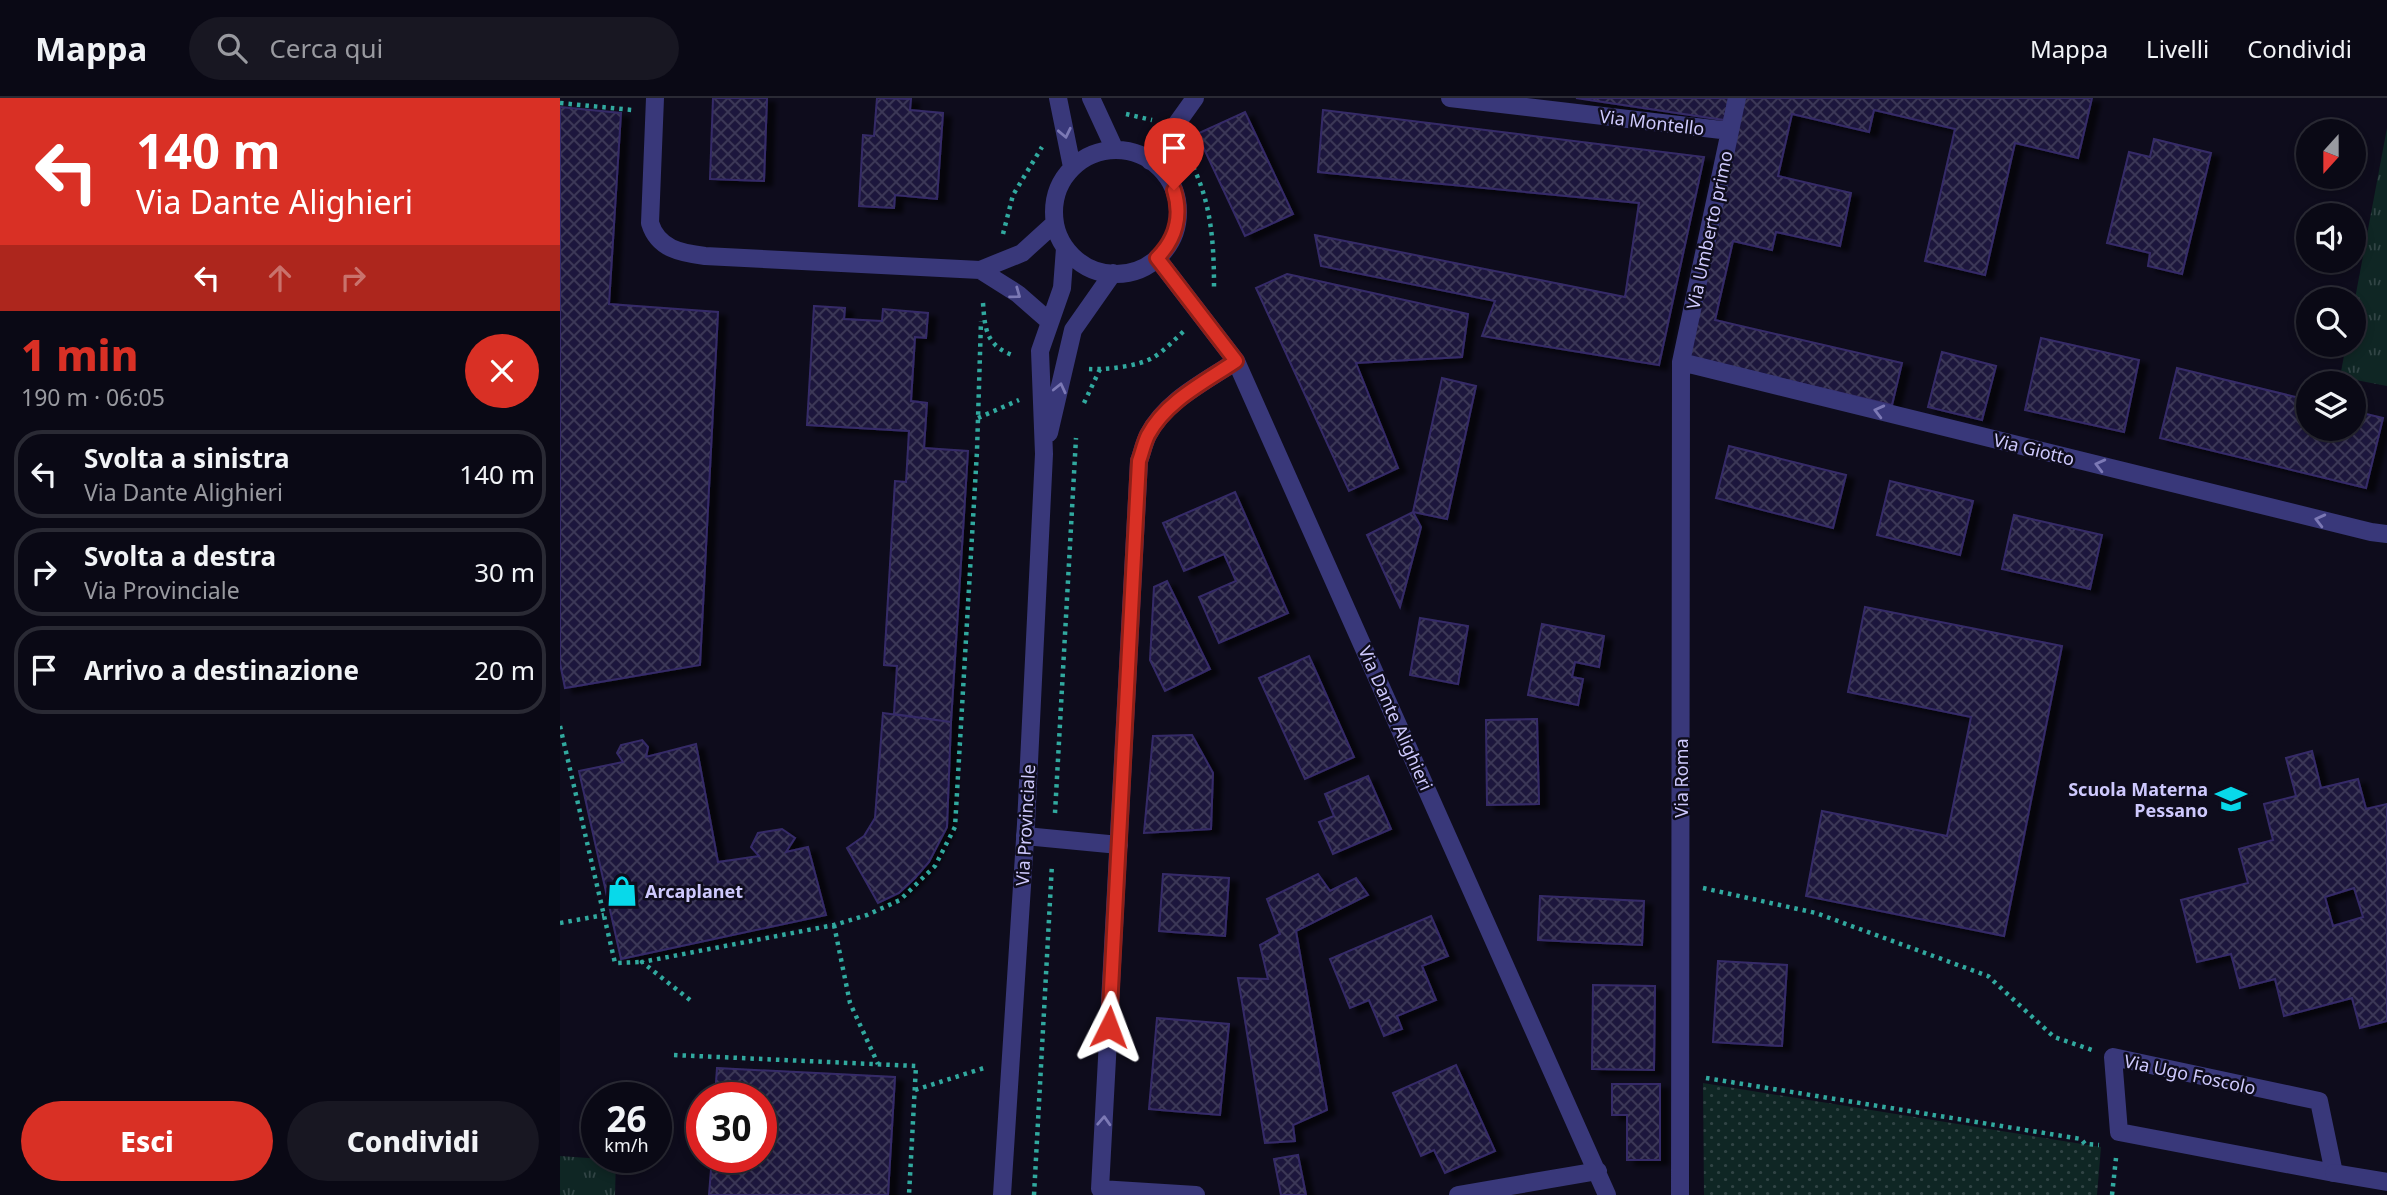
<!DOCTYPE html>
<html lang="it">
<meta charset="utf-8">
<style>
:root{--surface:#0a0915;--page:#181722;--text:#f1f3f6;--muted:#999aa0;--line:#2a2a34;--accent:#d93025}
body{margin:0;font-family:"Noto Sans",sans-serif;background:var(--page);color:var(--text);height:100vh;display:flex;flex-direction:column;font-size:26px;white-space:nowrap}
*{box-sizing:border-box;margin:0}
p{font-size:23px;color:var(--muted)}
.icon{flex:none;width:38px;height:38px;fill:none;stroke:currentColor;stroke-width:2;stroke-linecap:round;stroke-linejoin:round}
.map{position:relative;flex:1;overflow:hidden}
.drawer{display:flex;flex-direction:column;background:var(--surface);width:560px}
.drawer>*{flex:none}
.top-card{background:#d93025;color:#fff;overflow:hidden}
.needle{width:46px;rotate:201deg}
.buttons{position:absolute;left:1736px;top:21px;display:grid;gap:14px}
.buttons a{display:grid;place-items:center;width:70px;height:70px;border-radius:50%;background:var(--surface);box-shadow:0 4px 10px #0003,0 0 0 2px var(--line);font-size:35px}
.speed{position:absolute;left:21px;top:984px;display:flex;gap:14px;font-size:35px;font-weight:700;text-align:center}
.speed>*{display:grid;place-content:center;width:91px;height:91px;border-radius:50%;background:var(--surface);box-shadow:0 4px 10px #0003,0 0 0 2px var(--line);line-height:1}
.speed small{font-size:18px;font-weight:400}
.speed .limit{border:10px solid #d22;background:#fff;color:#111}
.pin{position:absolute;display:grid;place-items:center;width:60px;height:60px;color:#fff;margin:-72px -30px;border-radius:50% 50% 50% 0;rotate:-45deg;box-shadow:0 0 7px #0007}
.pin .icon{rotate:45deg}
.me{position:absolute;width:77px;margin:-38px;rotate:3deg;stroke-linejoin:round;filter:drop-shadow(0 0 5px #0008)}
.turn{display:flex;align-items:center;gap:24px;height:147px;padding:0 21px;font-size:32px}
.turn .icon{width:91px;height:91px;stroke-width:2.5}
.turn b{display:block;font-size:49px;line-height:60px}
.lanes{display:flex;align-items:center;height:66px;padding:0 21px;background:#0003;justify-content:center;gap:35px;direction:ltr}
.lanes .off{opacity:.35}
.round{display:grid;place-items:center;flex:none;width:74px;height:74px;border-radius:37px;background:var(--page)}
.head{display:flex;align-items:center;justify-content:space-between;height:119px;padding:0 21px}
h1{font-size:42px;font-weight:800;line-height:52px;color:var(--accent)}
.button{display:flex;gap:14px;margin-top:auto;padding:14px 21px}
.button a{flex:1;height:80px;border-radius:42px;background:var(--accent);color:#fff;font-size:28px;font-weight:800;line-height:80px;text-align:center}
.button a+a{background:var(--page);color:var(--text)}
ul{padding:0;list-style:none}
li{display:flex;align-items:center;gap:21px;height:88px;margin:0 14px 10px;padding:0 7px;border:4px solid var(--line);border-radius:28px}
li div{flex:1}
li b{display:block;font-size:26px}
li em{font-style:normal}
header{display:flex;align-items:center;gap:42px;box-sizing:border-box;height:98px;padding:0 35px;background:var(--surface);border-bottom:2px solid var(--line)}
header strong{font-size:33px}
nav{display:flex;gap:38px;margin-inline-start:auto;font-size:24px}
.search{width:490px;height:63px;background:var(--page);display:flex;align-items:center;gap:18px;box-sizing:border-box;padding:0 24px;border-radius:38px;color:var(--muted);font-size:26px}
main{display:flex;flex:1;min-height:0}
.map>svg:first-child{display:block}
.grass{fill:url(#grass-tufts)}
.park{fill:url(#park-dots)}
.building{fill:url(#building-cross-hatch);stroke:#362c68;stroke-width:2;fill-rule:evenodd;filter:url(#shadow)}
.lines{fill:none;stroke-linecap:round;stroke-linejoin:round}
.path{stroke:#31a99f;stroke-width:4.5;stroke-dasharray:3.5 5;stroke-linecap:butt}
.lane{stroke:#39387a;stroke-width:18}
.street{stroke:#39387a;stroke-width:18}
.oneway{stroke:#7c79b5}
.route-casing{stroke:#8d1f18;stroke-width:18}
.route{stroke:#d93025;stroke-width:12}
.labels{text-anchor:middle;dominant-baseline:central;stroke-width:5;stroke-linejoin:round;paint-order:stroke}
.street-label{font-size:18px;fill:#cec9fd;stroke:#0e0c1c}
.poi-label{font-size:18px;font-weight:bold;fill:#cec9fd;stroke:#0e0c1c;text-anchor:end}
</style>
<header>
<strong>Mappa</strong>
<div class="search"><svg class="icon" aria-label="search" viewBox="0 0 24 24"><circle cx="10" cy="10" r="6"/><path d="M15 15l6 6"/></svg>Cerca qui</div>
<nav><a>Mappa</a><a>Livelli</a><a>Condividi</a></nav>
</header>
<main>
<section class="drawer">
<div class="top-card">
<div class="turn"><svg class="icon" aria-label="left" viewBox="0 0 24 24"><path d="M17 20v-9H6M10 6l-5 5 5 5"/></svg><div><b>140 m</b>Via Dante Alighieri</div></div>
<div class="lanes"><svg class="icon" aria-label="left" viewBox="0 0 24 24"><path d="M17 20v-9H6M10 6l-5 5 5 5"/></svg><svg class="icon off" aria-label="ahead" viewBox="0 0 24 24"><path d="M12 20V5M6 11l6-6 6 6"/></svg><svg class="icon off" aria-label="right" viewBox="0 0 24 24"><path d="M7 20v-9h11M14 6l5 5-5 5"/></svg></div>
</div>
<div class="head"><div><h1>1 min</h1><p>190 m · 06:05</p></div><a class="round" style="background:#d93025;color:#fff"><svg class="icon" aria-label="close" viewBox="0 0 24 24"><path d="M6 6l12 12M18 6L6 18"/></svg></a></div>
<ul>
<li><svg class="icon" aria-label="left" viewBox="0 0 24 24"><path d="M17 20v-9H6M10 6l-5 5 5 5"/></svg><div><b>Svolta a sinistra</b><p>Via Dante Alighieri</p></div><em>140 m</em></li>
<li><svg class="icon" aria-label="right" viewBox="0 0 24 24"><path d="M7 20v-9h11M14 6l5 5-5 5"/></svg><div><b>Svolta a destra</b><p>Via Provinciale</p></div><em>30 m</em></li>
<li><svg class="icon" aria-label="arrive" viewBox="0 0 24 24"><path d="M6 21V4h12l-3 4 3 4H6"/></svg><div><b>Arrivo a destinazione</b></div><em>20 m</em></li>
</ul>
<div class="button"><a>Esci</a><a>Condividi</a></div>
</section>
<div class="map">
<svg width="1827" height="1097" viewBox="0 0 1827 1097">
<defs>
<pattern id="grass-tufts" width="24" height="20" patternUnits="userSpaceOnUse" patternTransform="scale(1.75)"><rect width="24" height="20" fill="#0f2624"/><path d="M3 7l-1-3M5 7V3M7 7l1-3M15 17l-1-3M17 17v-4M19 17l1-3" fill="none" stroke="#314445"/></pattern>
<pattern id="park-dots" width="8" height="8" patternUnits="userSpaceOnUse" patternTransform="scale(1.75)"><rect width="8" height="8" fill="#0f2624"/><path d="M2 2h.1M6 6h.1" fill="none" stroke="#314445" stroke-width="1.8" stroke-linecap="round"/></pattern>
<pattern id="building-cross-hatch" width="8" height="8" patternUnits="userSpaceOnUse" patternTransform="scale(1.75)"><rect width="8" height="8" fill="#1f193c"/><path d="M0 0l8 8M0 8l8-8" fill="none" stroke="#3e3959"/></pattern>
<filter id="shadow"><feDropShadow dx="8" dy="4.5" stdDeviation="2" flood-color="#0009"/></filter>
</defs>
<rect width="100%" height="100%" fill="#0e0c1c"/>
<!-- grass -->
<path class="grass" d="M1827 30V288L1780 279 1786 247H1794V206Z
M0 1058 56 1062 55 1097H0Z"/>
<!-- park -->
<path class="park" d="M1143 985 1541 1049 1537 1097H1144Z"/>
<!-- building -->
<path class="building" d="M153 0H207L204 83 150 81Z
M317 0 351 1 350 12 383 15 377 101 335 97 334 110 299 108 303 37 314 38Z
M1016 0H1169L1164 22Z
M1183 0H1532L1518 60 1455 45 1425 177 1365 163 1395 31 1314 12 1309 34 1232 16 1218 78 1291 95 1280 148 1216 134 1212 152 1173 143 1155 222 1342 265 1332 307 1124 258Z
M0 9 61 15 49 206 158 214 140 567 5 590 0 565Z
M763 12 1144 59 1099 267 922 238 935 203 761 168 755 137 1065 199 1079 105 758 74Z
M685 14 733 116 685 138 637 36Z
M1594 41 1651 55 1622 176 1588 168 1590 155 1547 145 1569 54 1590 59Z
M727 176 908 216 902 259 796 265 838 370 789 393 696 190Z
M254 208 285 210 284 221 322 223 323 211 368 215 366 240 355 239 351 303 367 305 364 350 408 353 391 624 334 616 337 568 324 567 335 383 346 384 349 333 247 327Z
M1481 240 1579 262 1564 334 1465 312Z
M1382 254 1436 268 1422 322 1368 309Z
M1617 270 1748 302V331H1794V313L1823 320 1806 390 1600 340Z
M882 280 916 288 887 421 853 414Z
M1169 348 1286 377 1273 430 1156 400Z
M1330 383 1413 403 1400 457 1317 437Z
M675 394 728 515 659 545 639 499 676 483 664 456 624 473 603 425Z
M853 414 861 429 840 509 807 437Z
M1454 417 1542 437 1530 491 1442 471Z
M607 483 650 571 605 593 590 562 594 489Z
M1305 509 1502 548 1444 838 1246 798 1262 713 1387 738 1411 619 1288 594Z
M860 520 908 528 898 586 850 577Z
M982 526 1044 538 1039 569 1015 564 1012 579 1023 581 1018 607 968 597Z
M749 558 794 659 745 681 699 580Z
M323 615 391 624 387 729 369 764 355 780 339 795 318 805 287 750 304 738 315 720Z
M977 621 979 706 927 707 926 622Z
M632 637 653 675 651 731 584 735 593 638Z
M82 642 88 649 86 659 136 646 158 764 199 758 191 749 198 735 222 731 235 740 226 754 248 749 266 817 61 861 19 673 63 664 57 655 61 647Z
M1752 653 1761 690 1798 681 1806 711 1827 706V923L1800 930 1792 900 1724 918 1715 881 1680 890 1671 856 1637 864 1621 802 1688 785 1679 751 1713 742 1704 706 1736 698 1726 660ZM1794 790 1803 819 1773 828 1765 799Z
M808 678 831 731 773 756 759 724 774 718 765 696Z
M603 776 669 780 665 838 599 833Z
M758 776 770 793 796 780 808 797 736 833 767 1012 733 1027 735 1043 705 1045 678 880 708 881 700 847 720 836 707 801Z
M980 798 1084 803 1082 847 978 842Z
M871 818 888 858 862 868 876 902 837 918 842 931 824 938 809 902 790 910 770 861Z
M1158 863 1227 867 1222 948 1153 944Z
M1033 887 1095 888 1094 972 1032 971Z
M597 920 669 926 660 1017 589 1011Z
M896 967 935 1053 885 1075 874 1052 861 1058 833 995Z
M157 970 335 979 328 1097H149L152 1059H201V999H155Z
M1052 986H1100V1062H1067V1017H1052Z
M738 1057 746 1097H721L714 1061Z"/>
<g class="lines">
<!-- path -->
<path class="path" d="M0 5 72 12
M566 16 592 22
M625 54C651 97 654 141 654 190
M443 136 453 97 482 49
M423 205C425 232 426 248 455 258
M529 271C546 272 580 268 594 259 605 252 614 242 624 233
M524 305 540 271
M418 320 459 302
M0 628 55 865 82 864
M495 715 516 340
M1143 790 1256 815 1428 878 1494 939 1532 952
M0 825 44 817
M274 827 290 905 318 966
M130 902 82 864 274 827 307 817 340 802 375 768 395 729 417 353 421 223
M114 957 356 968 349 1097
M1146 980 1521 1041 1525 1046 1539 1047
M355 992 427 969
M474 1097 492 766
M1552 1097 1556 1060"/>
<!-- lane -->
<path class="lane" d="M465 738 559 747
M1553 959 1759 1003 1774 1075 1559 1034Z"/>
<!-- street -->
<path class="street" d="M95 0 90 125C98 151 121 155 145 158L420 172 462 155 495 125
M498 0 512 69
M531 0 555 52
M890 0 1170 33
M494 114a62 62 0 1 1 124 0a62 62 0 1 1-124 0Z
M590 63 635 0
M597 160 676 263 1047 1097
M420 172 458 196 490 224
M1121 264 1811 434 1827 436
M489 335 513 232 553 175
M1774 1075 1827 1084
M442 1097 466 726 484 356 480 253 502 190 505 150
M636 1097 540 1091 579 363C582 355 584 345 588 337 606 302 645 284 676 263
M898 1097 1038 1073
M1120 1097 1121 264 1177 0"/>
</g>
<!-- one-way arrows -->
<defs><path id="oneway-chevron" d="M-2-3.5L2.5 0L-2 3.5" fill="none" stroke-width="1.6" stroke-linecap="round" stroke-linejoin="round" transform="scale(1.75)"/></defs>
<g class="oneway">
<use href="#oneway-chevron" transform="translate(505 35) rotate(78)"/>
<use href="#oneway-chevron" transform="translate(456 196) rotate(36)"/>
<use href="#oneway-chevron" transform="translate(500 290) rotate(-77)"/>
<use href="#oneway-chevron" transform="translate(1319 313) rotate(-166)"/>
<use href="#oneway-chevron" transform="translate(1540 367) rotate(-166)"/>
<use href="#oneway-chevron" transform="translate(1760 422) rotate(-166)"/>
<use href="#oneway-chevron" transform="translate(544 1023) rotate(-87)"/>
</g>
<g class="lines">
<defs>
<path id="route" d="M549 929 579 363C582 355 584 345 588 337 606 303 645 284 676 263L597 160C616 141 622 117 614 92"/>
</defs>
<!-- route casing -->
<use href="#route" class="route-casing"/>
<!-- route -->
<use href="#route" class="route"/>
</g>
<!-- icons -->
<defs>
<symbol id="school-bare" viewBox="-9 -9 18 18"><path d="M0-5L7-2L0 1L-7-2ZM-4 1L0 2.5L4 1V4Q0 6-4 4Z" fill="#08d9ea" stroke="#0e0c1c" stroke-width="2.5" paint-order="stroke"/></symbol>
<symbol id="shop-bare" viewBox="-9 -9 18 18"><path d="M-5-2.5h2.3a2.7 3.5 0 0 1 5.4 0H5L5.5 6h-11ZM-1.5-2.5h3a1.5 2.3 0 0 0-3 0Z" fill="#08d9ea" stroke="#0e0c1c" stroke-width="2.5" paint-order="stroke"/></symbol>
</defs>
<g fill-rule="evenodd">
<use href="#school-bare" x="1649" y="679" width="44" height="44"/>
<use href="#shop-bare" x="40" y="771" width="44" height="44"/>
</g>
<g class="labels">
<!-- street labels -->
<g class="street-label">
<text transform="translate(1092 24) rotate(7)">Via Montello</text>
<text transform="translate(1149 132) rotate(-78)">Via Umberto primo</text>
<text transform="translate(1474 351) rotate(14)">Via Giotto</text>
<text transform="translate(836 620) rotate(66)">Via Dante Alighieri</text>
<text transform="translate(1121 680) rotate(-90)">Via Roma</text>
<text transform="translate(465 727) rotate(-87)">Via Provinciale</text>
<text transform="translate(1630 976) rotate(12)">Via Ugo Foscolo</text>
</g>
<!-- poi labels -->
<g class="poi-label">
<text x="1648" y="691">Scuola Materna<tspan x="1648" dy="21">Pessano</tspan></text>
<text x="85" y="793" text-anchor="start">Arcaplanet</text>
</g>
</g>
</svg>
<div class="buttons">
<a><svg class="needle" viewBox="-14 -14 28 28"><path d="M0-13l5 13h-10z" fill="#e53935"/><path d="M0 13l5-13h-10z" fill="#999aa0"/></svg></a>
<a><svg class="icon" aria-label="sound" viewBox="0 0 24 24"><path d="M4 9h4l5-4v14l-5-4H4zM17 9q2 3 0 6"/></svg></a>
<a><svg class="icon" aria-label="search" viewBox="0 0 24 24"><circle cx="10" cy="10" r="6"/><path d="M15 15l6 6"/></svg></a>
<a><svg class="icon" aria-label="layers" viewBox="0 0 24 24"><path d="M12 4l9 5-9 5-9-5zM3 14l9 5 9-5"/></svg></a>
</div>
<div class="speed"><div>26<small>km/h</small></div><div class="limit">30</div></div>
<div class="pin" style="left:614px;top:92px;background:#d93025"><svg class="icon" aria-label="arrive" viewBox="0 0 24 24"><path d="M6 21V4h12l-3 4 3 4H6"/></svg></div>
<svg class="me" style="left:549px;top:929px" viewBox="-20 -20 40 40"><path d="M0-17L14 15 0 8-14 15z" fill="#d93025" stroke="#fff" stroke-width="4"/></svg>
</div>
</main>
